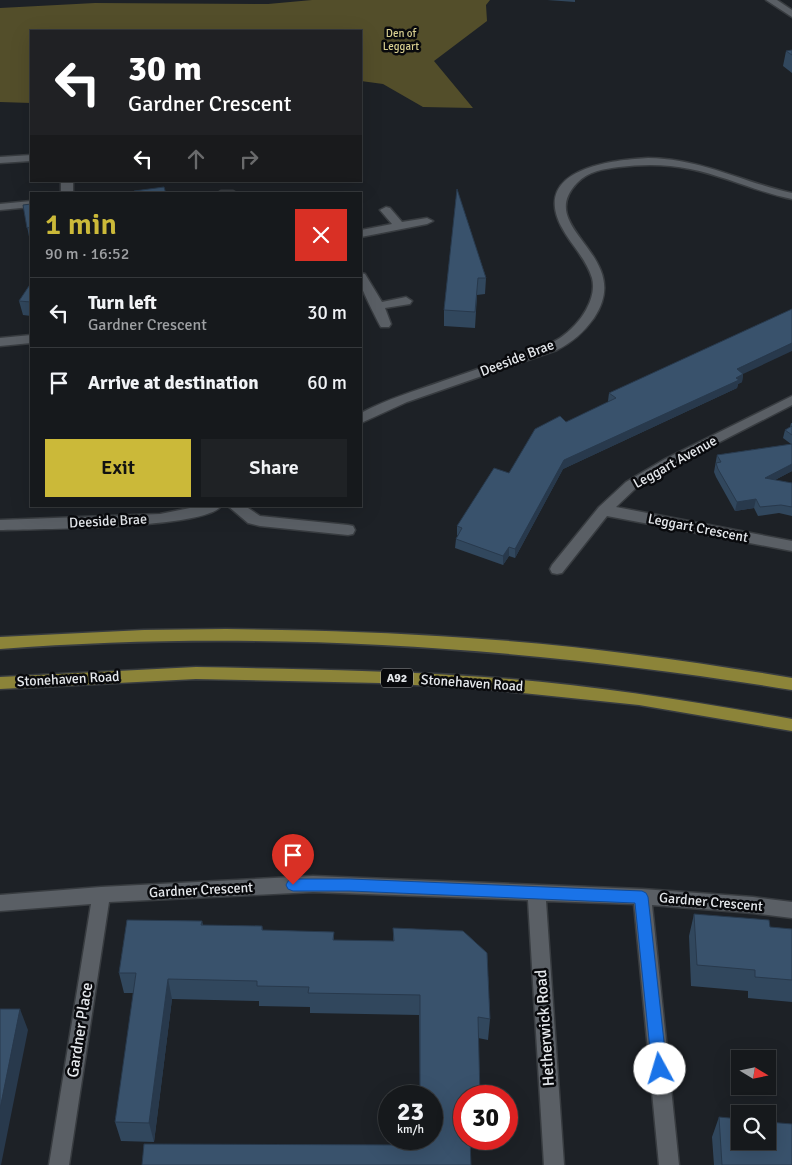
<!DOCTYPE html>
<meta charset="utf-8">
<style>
:root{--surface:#16191c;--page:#1f2225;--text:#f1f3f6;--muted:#9ea0a3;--line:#35383b;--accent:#cbb939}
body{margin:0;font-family:Signika,sans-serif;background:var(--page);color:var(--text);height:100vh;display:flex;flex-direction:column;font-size:19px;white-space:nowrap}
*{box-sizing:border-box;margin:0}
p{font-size:16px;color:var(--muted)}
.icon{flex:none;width:28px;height:28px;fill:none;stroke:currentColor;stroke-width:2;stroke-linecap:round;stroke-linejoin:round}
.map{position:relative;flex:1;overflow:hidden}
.details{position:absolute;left:30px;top:192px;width:332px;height:315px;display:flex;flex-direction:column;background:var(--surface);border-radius:0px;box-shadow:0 5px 20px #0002,0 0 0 1px var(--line)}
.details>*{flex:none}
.guide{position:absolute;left:30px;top:30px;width:332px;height:152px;border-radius:0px;box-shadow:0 5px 20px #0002,0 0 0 1px var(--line);background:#202124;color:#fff;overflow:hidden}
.needle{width:32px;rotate:100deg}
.fabs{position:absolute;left:731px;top:1050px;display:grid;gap:10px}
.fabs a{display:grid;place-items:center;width:45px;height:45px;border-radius:0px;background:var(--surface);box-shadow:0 5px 20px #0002,0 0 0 1px var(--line);font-size:25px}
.speed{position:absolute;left:378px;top:1085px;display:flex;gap:10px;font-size:25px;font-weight:700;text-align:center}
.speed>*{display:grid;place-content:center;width:65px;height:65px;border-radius:50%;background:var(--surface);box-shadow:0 5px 20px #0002,0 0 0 1px var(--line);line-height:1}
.speed small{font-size:12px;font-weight:400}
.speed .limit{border:8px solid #d22;background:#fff;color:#111}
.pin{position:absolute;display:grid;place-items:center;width:42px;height:42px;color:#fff;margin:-51px -21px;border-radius:50% 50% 50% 0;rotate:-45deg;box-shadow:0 0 5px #0007}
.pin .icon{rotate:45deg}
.me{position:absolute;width:55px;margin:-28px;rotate:354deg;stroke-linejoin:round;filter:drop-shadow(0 0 4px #0008)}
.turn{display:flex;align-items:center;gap:18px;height:105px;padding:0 15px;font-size:22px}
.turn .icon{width:65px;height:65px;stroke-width:2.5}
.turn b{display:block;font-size:35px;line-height:42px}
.lanes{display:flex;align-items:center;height:48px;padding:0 15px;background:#0003;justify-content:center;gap:25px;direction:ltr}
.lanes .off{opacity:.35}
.round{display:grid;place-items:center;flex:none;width:52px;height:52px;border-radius:0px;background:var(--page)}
.overview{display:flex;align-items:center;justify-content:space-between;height:85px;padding:0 15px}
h1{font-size:30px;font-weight:600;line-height:38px;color:var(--accent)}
.cta{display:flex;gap:10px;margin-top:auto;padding:10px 15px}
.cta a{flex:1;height:58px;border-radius:0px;background:var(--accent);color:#111;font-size:20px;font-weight:600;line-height:58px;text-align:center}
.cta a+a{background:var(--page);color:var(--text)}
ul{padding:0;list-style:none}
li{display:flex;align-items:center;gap:15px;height:70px;padding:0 15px;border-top:1px solid var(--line)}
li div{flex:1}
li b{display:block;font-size:19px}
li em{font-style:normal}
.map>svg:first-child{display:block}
.forest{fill:#534e2a}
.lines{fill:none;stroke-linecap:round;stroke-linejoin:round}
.service-casing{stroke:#383c40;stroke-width:3}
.minor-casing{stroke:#383c40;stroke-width:3}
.secondary-casing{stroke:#383c40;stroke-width:3}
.primary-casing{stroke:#383c40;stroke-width:3}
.service{fill:#5a5f65;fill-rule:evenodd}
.minor{fill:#5a5f65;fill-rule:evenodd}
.secondary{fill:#5a5f65;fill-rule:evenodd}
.primary{fill:#8c8439;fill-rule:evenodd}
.wall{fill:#31475d}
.shaded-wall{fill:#28394c}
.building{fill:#39526c;stroke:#28394c}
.route{fill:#1a73e8;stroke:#114b97}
.labels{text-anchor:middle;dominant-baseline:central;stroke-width:5;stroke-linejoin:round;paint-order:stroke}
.far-park-label{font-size:11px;fill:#d8cf90;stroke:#090a0d}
.shield{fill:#090a0d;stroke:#a3a5a9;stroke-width:1}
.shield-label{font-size:12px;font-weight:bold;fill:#e5e8ec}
.street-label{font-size:14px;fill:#e5e8ec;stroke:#090a0d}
.near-street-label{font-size:16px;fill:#e5e8ec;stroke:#090a0d}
</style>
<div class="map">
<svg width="792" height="1165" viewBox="0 0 792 1165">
<rect width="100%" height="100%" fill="#1d2126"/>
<!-- forest -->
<path class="forest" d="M312 0H490L486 5 487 21 434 61 473 108 423 107 383 84 361 81V31H31V103L0 102V8L95 3 268 4Z"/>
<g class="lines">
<defs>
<path id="service" d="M228 506H245L260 516 348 525 353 526 355 530 353 534 348 535 260 526 248 523Z"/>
<path id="minor" d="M31 155V161L0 163V157Z
M648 158C703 159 741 182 792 193V199C757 192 725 176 690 169 667 164 643 164 619 167 604 169 588 171 577 183 533 229 636 255 594 318 584 332 573 342 557 350L407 402 361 423V413C387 399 415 391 443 381 464 374 486 366 507 359 525 353 544 348 560 338 570 331 580 321 586 310 591 301 595 289 592 278 586 258 570 244 561 226 532 169 611 160 648 158Z
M61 181H73V194H61Z
M221 191H233L238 194H216Z
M31 201V207L0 210V204Z
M386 207 390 208 402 222 427 218 433 221 427 224 361 237V230L392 224 380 210Z
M361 273 365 274 382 302 406 297 412 301 410 304 385 308 391 324 389 327H381C378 323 362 289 361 286 361 282 361 277 361 273Z
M31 335V343L0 346V338Z
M792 396V405L675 465 636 488 616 507 792 541V551L607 516 562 573 557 574 552 573 550 569 552 565 599 507 626 482 665 459Z
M200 506H221C206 529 33 529 0 530V520L160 514Z
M313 876 642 889 753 897 792 902V918L753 913 652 905 679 1165H659L634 904 546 901 564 1165H544L528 900 313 892 109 902 69 1165H49L91 904 0 911V895L101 887Z"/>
<path id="secondary" d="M766 0H777L792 10V17Z"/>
<path id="primary" d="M226 629C307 630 387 632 468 638 577 645 685 660 792 678V690C530 647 265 629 0 649V637L144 630Z
M196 667C292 669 388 670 484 677 588 684 690 701 792 719V731L639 705 485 689 380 683 196 679 0 689V677Z"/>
</defs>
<!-- service casing -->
<use href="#service" class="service-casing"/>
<!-- minor casing -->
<use href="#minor" class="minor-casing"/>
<!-- secondary casing -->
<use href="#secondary" class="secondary-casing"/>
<!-- primary casing -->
<use href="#primary" class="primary-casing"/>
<!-- service -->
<use href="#service" class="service"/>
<!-- minor -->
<use href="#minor" class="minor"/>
<!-- secondary -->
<use href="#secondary" class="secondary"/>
<!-- primary -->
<use href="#primary" class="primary"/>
</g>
<!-- wall -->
<path class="wall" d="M547 0H575V2Z
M792 50V73L783 66 786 51Z
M457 189 486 278 485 294 477 295 475 328 444 326V310Z
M31 204V242H30L23 205Z
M31 283V316L23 315 19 301Z
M743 374 742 382 738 384 737 388 563 469 515 558 509 556 503 565 455 548 456 539 458 535H457V526L509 473 566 422 609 402 608 401 609 393Z
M791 423H792V471L775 480 792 483V516L779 513 758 516 754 508 735 511 716 477 714 472 717 455 791 444 783 438 785 430 790 427Z
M694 914 770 927 792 929V1002L748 998V991L691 986 689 936Z
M127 920 202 921 203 925 262 926 263 930 334 932V940L393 941V928L463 931 487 953 490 1019 488 1040 478 1038 480 1096H464V1139H470L471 1165H142L144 1144 412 1145V1139H431V1096H420L419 1015 310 1013V1007L259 1006V1001L172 999 154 1142 121 1141 115 1122 134 993H124L119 973Z
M719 1117 792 1165H714L712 1137Z"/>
<!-- shaded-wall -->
<path class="shaded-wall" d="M792 343V351L743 374 742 382 738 384 737 388 563 469 515 558V549L564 460 737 369Z
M792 464V471L763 486 765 478Z
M756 499 754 508 735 511 737 502Z
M509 547V556L503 565V556Z
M168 979 172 999 154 1142 149 1123Z
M20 1009 28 1030 1 1165H0V1109Z"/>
<!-- building -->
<path class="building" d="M792 50V55L786 51Z
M164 187 166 194H134V191Z
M457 189 486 278H478L475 312 444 310Z
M31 204V227L27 228 23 205Z
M31 283V302L19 301Z
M792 309V343L737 369 743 374 736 378 739 380 564 460 515 549 509 547 503 556 456 539 462 528 457 526 494 468 509 473 535 429 560 416 566 422 616 398 609 393Z
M792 426V435L785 430Z
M792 444V464L765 478 792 483V507L781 505 760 507 756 499 737 502 718 469 716 463 721 462 717 455Z
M694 914 769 920 770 927 792 929V980L755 977V970L697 965Z
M127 920 202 921 201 925 262 926V930L334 932 333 940 394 941 393 928 463 931 487 953 490 1019 478 1017 480 1096H464V1139H470L471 1165H142L144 1144 412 1145V1139H431V1096H420V995L308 993 309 987 257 986V981L168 979 149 1123 115 1122 136 973H119Z
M0 1009H20L0 1109Z
M719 1117 740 1119V1141H768V1122L792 1124V1165H722Z"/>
<!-- route -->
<path class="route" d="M293 879H350L642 891 646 893 648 897 667 1069 665 1074 660 1076 654 1074 652 1069 635 903 350 891H293L288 889 286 885 288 881Z"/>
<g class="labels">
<!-- far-park labels -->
<g class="far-park-label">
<text x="401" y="33">Den of<tspan x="401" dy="13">Leggart</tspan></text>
</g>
<!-- shield labels -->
<rect class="shield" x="381" y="668.5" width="32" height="19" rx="4"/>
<g class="shield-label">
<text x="397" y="678">A92</text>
</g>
<!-- street labels -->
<g class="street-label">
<text transform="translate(517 358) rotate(-21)">Deeside Brae</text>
<text transform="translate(675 462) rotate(-29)">Leggart Avenue</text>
<text transform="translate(108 521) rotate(-3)">Deeside Brae</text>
<text transform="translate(698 528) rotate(11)">Leggart Crescent</text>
<text transform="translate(68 679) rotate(-3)">Stonehaven Road</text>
<text transform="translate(472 683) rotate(4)">Stonehaven Road</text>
<text transform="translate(201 890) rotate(-3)">Gardner Crescent</text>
<text transform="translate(711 902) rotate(5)">Gardner Crescent</text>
</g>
<!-- near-street labels -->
<g class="near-street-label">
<text transform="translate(545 1028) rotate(-94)">Hetherwick Road</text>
<text transform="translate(80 1030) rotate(-81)">Gardner Place</text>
</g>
</g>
</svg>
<div class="fabs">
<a><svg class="needle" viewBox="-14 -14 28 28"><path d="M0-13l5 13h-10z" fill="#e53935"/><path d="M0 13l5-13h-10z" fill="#9ea0a3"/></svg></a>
<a><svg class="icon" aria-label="search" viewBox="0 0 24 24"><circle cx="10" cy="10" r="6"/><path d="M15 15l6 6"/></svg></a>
</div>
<div class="speed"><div>23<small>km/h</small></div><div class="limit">30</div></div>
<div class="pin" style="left:293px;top:885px;background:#d93025"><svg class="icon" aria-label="arrive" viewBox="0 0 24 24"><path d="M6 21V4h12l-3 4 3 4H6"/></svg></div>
<svg class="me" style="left:660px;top:1069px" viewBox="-20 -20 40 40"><circle r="19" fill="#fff"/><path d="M0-13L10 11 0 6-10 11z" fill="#1a73e8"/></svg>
<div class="guide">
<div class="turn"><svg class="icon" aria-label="left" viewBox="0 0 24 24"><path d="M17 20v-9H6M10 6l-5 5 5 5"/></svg><div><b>30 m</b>Gardner Crescent</div></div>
<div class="lanes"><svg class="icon" aria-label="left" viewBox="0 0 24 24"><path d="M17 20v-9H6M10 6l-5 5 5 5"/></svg><svg class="icon off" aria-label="ahead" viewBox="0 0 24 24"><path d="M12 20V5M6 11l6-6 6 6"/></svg><svg class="icon off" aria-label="right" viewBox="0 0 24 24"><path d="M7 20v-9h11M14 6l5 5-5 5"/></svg></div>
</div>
<section class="details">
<div class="overview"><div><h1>1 min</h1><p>90 m · 16:52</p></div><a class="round" style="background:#d93025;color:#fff"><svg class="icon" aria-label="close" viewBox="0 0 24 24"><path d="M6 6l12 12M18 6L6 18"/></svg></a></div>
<ul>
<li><svg class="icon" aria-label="left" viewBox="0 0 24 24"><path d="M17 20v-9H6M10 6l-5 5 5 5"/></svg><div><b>Turn left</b><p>Gardner Crescent</p></div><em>30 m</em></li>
<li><svg class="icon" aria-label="arrive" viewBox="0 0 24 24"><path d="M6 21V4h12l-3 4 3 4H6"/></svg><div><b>Arrive at destination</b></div><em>60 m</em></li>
</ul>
<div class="cta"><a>Exit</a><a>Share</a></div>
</section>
</div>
